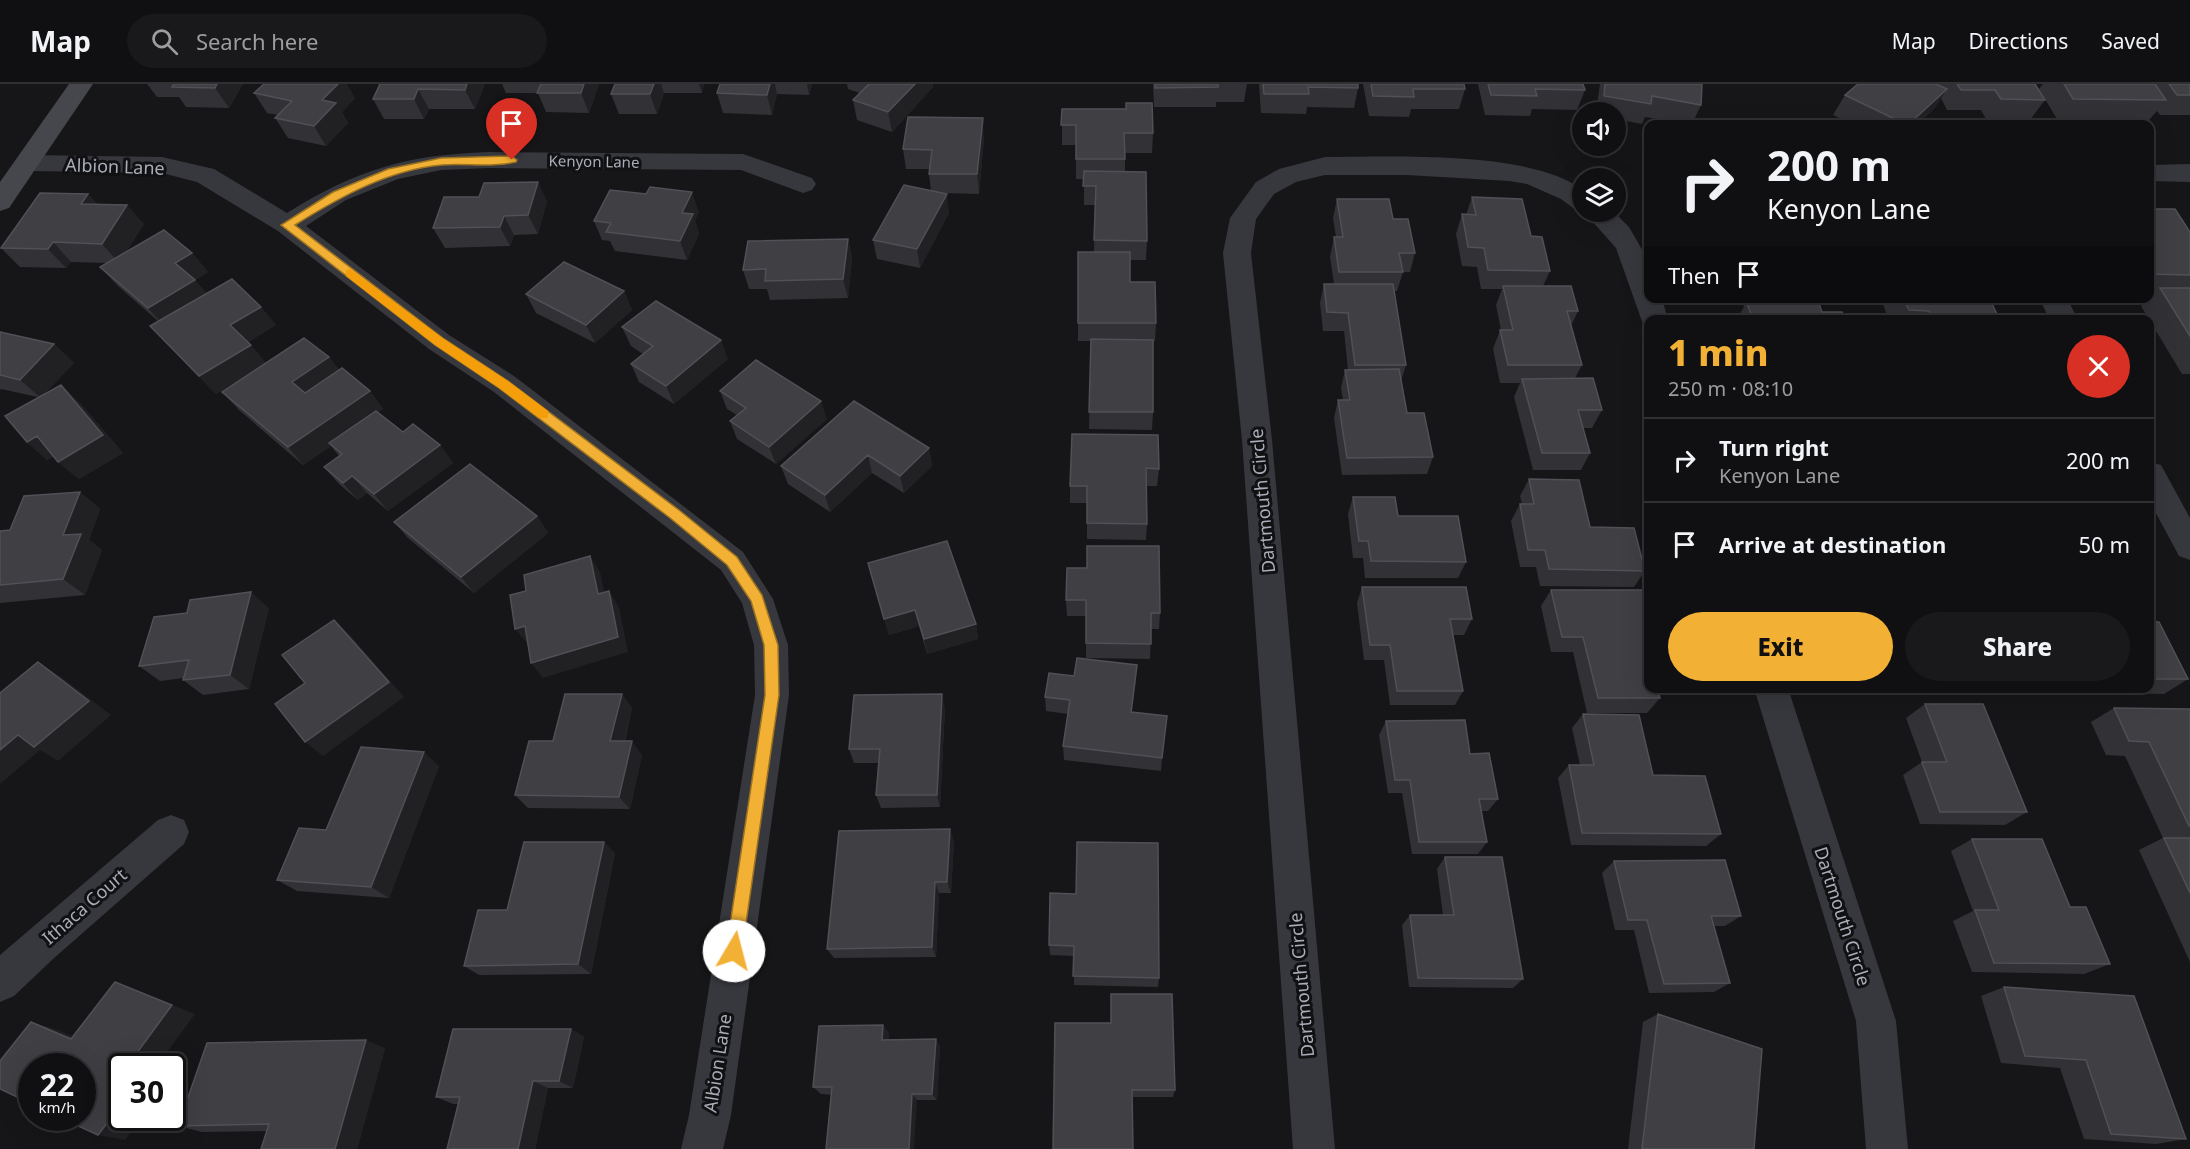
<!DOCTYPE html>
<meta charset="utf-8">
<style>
:root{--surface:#101012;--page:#19191b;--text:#f1f3f6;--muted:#9c9d9f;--line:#303032;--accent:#f2b134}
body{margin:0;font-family:"Noto Sans",sans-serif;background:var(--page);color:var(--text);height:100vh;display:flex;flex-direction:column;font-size:22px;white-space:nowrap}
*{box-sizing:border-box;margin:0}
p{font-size:20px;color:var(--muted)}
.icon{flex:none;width:33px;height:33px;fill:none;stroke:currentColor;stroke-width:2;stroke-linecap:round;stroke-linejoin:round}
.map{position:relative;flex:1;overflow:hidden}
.panel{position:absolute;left:1644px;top:231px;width:510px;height:378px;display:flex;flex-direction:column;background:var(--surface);border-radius:12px;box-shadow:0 6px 24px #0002,0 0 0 2px var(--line)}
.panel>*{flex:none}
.top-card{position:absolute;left:1644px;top:36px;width:510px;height:183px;border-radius:12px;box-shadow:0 6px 24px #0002,0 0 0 2px var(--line);background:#101012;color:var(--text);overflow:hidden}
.tools{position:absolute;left:1572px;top:18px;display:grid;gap:12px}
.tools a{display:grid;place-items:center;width:54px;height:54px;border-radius:50%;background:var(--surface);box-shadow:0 6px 24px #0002,0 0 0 2px var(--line);font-size:30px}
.speed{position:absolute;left:18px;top:969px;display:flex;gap:12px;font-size:30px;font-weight:700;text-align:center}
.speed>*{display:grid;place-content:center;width:78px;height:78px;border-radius:50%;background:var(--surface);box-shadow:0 6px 24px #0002,0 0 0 2px var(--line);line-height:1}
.speed small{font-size:15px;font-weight:400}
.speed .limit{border:3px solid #111;border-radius:9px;background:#fff;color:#111}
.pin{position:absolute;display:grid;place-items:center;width:51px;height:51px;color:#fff;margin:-62px -26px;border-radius:50% 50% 50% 0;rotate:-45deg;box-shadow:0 0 6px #0007}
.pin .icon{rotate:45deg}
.me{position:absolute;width:66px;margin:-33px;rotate:8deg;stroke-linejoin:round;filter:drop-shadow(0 0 4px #0008)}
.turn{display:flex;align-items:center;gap:21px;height:126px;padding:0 24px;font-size:27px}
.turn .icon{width:78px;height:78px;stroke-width:2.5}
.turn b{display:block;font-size:42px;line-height:51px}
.then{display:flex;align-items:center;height:57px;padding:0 24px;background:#0003;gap:12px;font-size:22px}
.round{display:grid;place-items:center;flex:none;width:63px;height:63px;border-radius:32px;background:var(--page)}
.head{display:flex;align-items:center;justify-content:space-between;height:102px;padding:0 24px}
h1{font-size:36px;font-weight:800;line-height:45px;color:var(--accent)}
.button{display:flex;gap:12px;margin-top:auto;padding:12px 24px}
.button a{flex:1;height:69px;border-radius:36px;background:var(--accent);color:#111;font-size:24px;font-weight:800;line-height:69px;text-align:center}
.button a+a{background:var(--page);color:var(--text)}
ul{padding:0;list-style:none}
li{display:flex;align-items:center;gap:18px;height:84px;padding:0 24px;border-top:2px solid var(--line)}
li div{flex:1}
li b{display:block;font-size:22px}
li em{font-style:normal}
header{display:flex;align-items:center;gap:36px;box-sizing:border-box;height:84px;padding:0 30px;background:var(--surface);border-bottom:2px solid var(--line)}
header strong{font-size:28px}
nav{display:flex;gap:33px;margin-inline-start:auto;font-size:21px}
.search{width:420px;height:54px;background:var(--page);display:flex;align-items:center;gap:15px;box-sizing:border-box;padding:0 21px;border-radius:33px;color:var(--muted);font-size:22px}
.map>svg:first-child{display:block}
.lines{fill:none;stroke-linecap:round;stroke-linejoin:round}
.street{fill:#37383d;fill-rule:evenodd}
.secondary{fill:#45474d;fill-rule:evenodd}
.wall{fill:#323236}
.shaded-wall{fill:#212124}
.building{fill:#3f3f44;stroke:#4f5156;stroke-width:1.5}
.route{fill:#f2b134;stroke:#9d7322;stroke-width:1.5}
.slow{fill:#f59e0b}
.labels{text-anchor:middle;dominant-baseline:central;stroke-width:6;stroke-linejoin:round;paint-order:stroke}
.far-street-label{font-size:15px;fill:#a8adb8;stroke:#111113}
.street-label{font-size:18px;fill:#a8adb8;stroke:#111113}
</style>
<header>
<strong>Map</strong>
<div class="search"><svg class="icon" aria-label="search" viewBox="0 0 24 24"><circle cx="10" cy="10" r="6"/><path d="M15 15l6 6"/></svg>Search here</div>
<nav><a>Map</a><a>Directions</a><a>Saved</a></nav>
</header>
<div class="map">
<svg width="2190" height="1065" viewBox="0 0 2190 1065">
<rect width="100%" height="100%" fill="#161618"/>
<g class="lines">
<!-- street -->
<path class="street" d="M489 68 743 70 812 94 816 100 812 106 803 109 741 86 489 84 441 86 398 95 346 116 306 142 449 251 514 292 743 468 773 515 788 561 789 611 731 1031 723 1065H681L689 1031 755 611 754 561 742 519 721 486 494 308 429 265 278 147 197 98 162 89 28 87 19 85 15 79 19 73 28 71 162 73 214 85 287 129C358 85 406 71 489 68Z
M1325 73C1393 73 1527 66 1582 105V127L1573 124 1561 115 1527 100 1509 97 1407 91H1325L1296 98 1274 110 1256 135 1251 169 1272 356 1335 1065H1293L1242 356 1223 169 1230 134 1256 98 1279 85Z
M2190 80V98L2150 97V81Z
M1584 128H1614L1629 143 1648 176V214H1662L1668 236H1648V245L1644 243 1616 164Z
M2039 214H2067L2078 236H2050Z
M2150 378 2161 381 2190 434V476L2179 472 2150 418Z
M1754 604H1788L1896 937 1908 1065H1866L1856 937Z
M171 731 184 736 189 748 184 760 53 875 14 912 0 918V871L158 736Z"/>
<!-- secondary -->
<path class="secondary" d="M69 0H93L9 124 0 127V98Z"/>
</g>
<!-- wall -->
<path class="wall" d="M147 0H243L229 24 186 23 179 13H157Z
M380 0H485L475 25H429L424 35H384L373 15Z
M502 0H599L589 29 546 28 538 9H506Z
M615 0H704L702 9H664L657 30H619L611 10Z
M720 0H812L809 11 777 10 772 31 723 29 717 9Z
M847 0H933V3L892 48 857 36 853 16 860 9 848 5Z
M1153 0H1247L1244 18H1216V23H1154Z
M1259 0H1358V4L1354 24 1307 23 1306 30 1261 29Z
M1363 0H1464L1465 5 1459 25H1411L1409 33 1369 32Z
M1478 0H1583L1585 6 1577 26 1532 25 1530 32 1485 31Z
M1600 0H1702L1701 21 1692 40 1645 33 1642 40 1616 35V28H1596Z
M1858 0H2035L2045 16 2030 36 1986 35 1981 26H1947L1941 14 1934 25 1917 40H1827H1852L1833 31 1845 11Z
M2043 0H2190V31H2160L2157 27 2149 36 2057 35 2039 5Z
M254 9 355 14 342 28 348 39 326 62 288 54 275 34 278 31 267 29Z
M1062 25 1153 49 1152 69H1125V87L1147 157 1146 176H1130V198L1156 239 1155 257H1153V328L1152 346 1089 345 1091 257H1078V239L1094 168 1095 121H1084V95H1076V61H1062Z
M984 54 979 110 945 109 949 129 920 184 877 175 873 156 931 107 929 90V85H906L903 65Z
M88 110 97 120 144 140 126 168 192 169 208 188 195 196 207 210 261 223 276 241 248 258 266 279 329 273 339 286 370 307 383 325 378 328 403 348 440 361 453 379 388 427 367 409 358 416 339 400 324 383 339 372 331 362 303 381 239 326 222 308 260 283 216 310 150 242 158 237 118 202 100 183 108 179 71 178 66 184 20 183 1 164Z
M1472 113 1531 152 1550 187 1543 202 1578 227 1571 242 1582 281 1575 294 1602 326 1592 344H1583L1590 369 1581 386H1533L1514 313 1520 299H1500L1493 265 1500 246H1501L1496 221 1502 205H1481L1477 183 1462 182 1456 150 1462 130 1466 131Z
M1337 115 1393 135 1415 169 1410 188H1403L1397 207H1394L1406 281 1401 297 1407 329 1433 373 1427 390 1342 391 1334 334 1338 316H1343L1341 304 1345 286H1348L1344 247H1323L1320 219 1324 200H1334L1330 173 1334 153H1336L1333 134Z
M547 117 538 150 514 151 510 162 445 164 433 144Z
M2150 125 2190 148V290H2182L2141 222 2154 210H2150Z
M699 128 695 136 699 150 687 176 615 167 610 157 602 156 594 137Z
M848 155 852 174 848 214 770 216 767 205H749L743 186Z
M624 207 632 226 595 259 536 229 526 210Z
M1741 214H1817L1822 228 1845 236H1736L1744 223Z
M1884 214H1989L2000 236H1889L1882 218Z
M622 243 728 275 674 320 639 298 631 280 643 270 631 262Z
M0 248 54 260 74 279 44 310 80 319 123 369 79 395 58 378 54 372 47 376 27 358 38 313 1 305 0 306Z
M720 307 827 335 776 380 737 355 730 337 737 331 727 325Z
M1158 351 1159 385 1157 402H1147V440L1146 456 1087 455V419H1070V402Z
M929 364 932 382 904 409 872 389 830 428 788 400 781 382Z
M1529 395 1645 487 1634 503 1540 502 1536 483H1520L1511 437 1520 420H1522L1520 412Z
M80 408 100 425 89 456 102 466 85 511 0 519V447L10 446Z
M1353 413 1398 432 1466 478 1458 494H1365L1363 474H1353L1348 430Z
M537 432 548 449 474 509 408 454 394 438Z
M868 479 976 540 978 555 927 570 919 542 889 551Z
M1087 484 1160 529 1159 545H1151L1150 575 1086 574V532H1067L1066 516Z
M1362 503 1472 535 1464 551H1453L1463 607 1455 621H1390L1384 576H1364L1357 519Z
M1551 506H1648V569L1660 614 1647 629H1587L1573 568H1551L1541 522Z
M269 524 249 605 203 611 183 596 184 594 160 597 139 582Z
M2150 538 2188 595 2164 610 2067 608 2066 604H2150Z
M1074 592 1136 596 1132 628 1162 674 1161 687 1064 676 1063 662 1068 630 1046 627 1045 613Z
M1917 604H1972L1970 606Z
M622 610 632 624 625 657 642 671 630 725 528 724 515 711 553 657Z
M1925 620 2027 728 2005 741 1920 740 1903 691 1922 678 1906 634Z
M945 624 940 723 881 724 876 711 878 679H854L849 665Z
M2114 624 2190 625V878L2139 766 2163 754 2125 672 2106 671 2091 638Z
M1583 630 1653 691 1721 750 1706 762 1571 761 1558 694 1569 681H1580L1572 644Z
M1386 637 1470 670 1498 715 1488 727H1481L1487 758 1478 770H1412L1402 709H1388L1379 651Z
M439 682 389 814 297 807 277 796 326 746Z
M1972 755 2070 823 2110 880 2084 890 1972 888 1953 837 1973 827 1951 767Z
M954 757 951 809H939L936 873 834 874 827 865Z
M615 769 591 890 479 891 464 882 507 826Z
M1445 773 1523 895 1513 904 1409 903 1402 841 1410 831H1443L1437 785Z
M1614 777 1741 832 1725 842H1714L1730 899 1714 908 1649 909 1634 846H1615L1602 789Z
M1050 809 1159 894 1158 903 1074 901V872L1050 871 1049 861Z
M2004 903 2186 1055 2156 1060 2084 1055 2060 984 2001 979 1981 912Z
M1111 910 1175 1006 1173 1013H1133L1111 939Z
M1658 930 1754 1065H1628L1643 938Z
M571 945 584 953 573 1004H548L535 1065H447L458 1020H453L436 1013Z
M889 949 888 956 936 955 940 963 937 1016H917L821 1010 813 1003Z
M385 964 357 1065H261L267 1047 202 1048 178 1042Z"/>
<!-- shaded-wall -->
<path class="shaded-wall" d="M217 0H243L229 24 215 4Z
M338 0H347L355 14 342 28 348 39 326 62 314 42 322 16Z
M467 0H485L475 25 465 6Z
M584 0H599L589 29 581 9Z
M654 0H661L664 9 657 30 650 10Z
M699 0H704L702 9Z
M770 0H775L777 10 772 31 767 11Z
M807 0H812L809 11Z
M915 0H933V3L892 48 888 28Z
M418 5 429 25 424 35 414 15Z
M1947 5 1934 25 1917 40H1909Z
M983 34 984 54 979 110 977 90Z
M538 98 547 117 538 150 528 131Z
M692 108 699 128 695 136 699 150 687 176 680 157 682 129Z
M88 110 105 129 81 120Z
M947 110 949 129 920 184 917 165Z
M127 121 144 140 119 179 102 160Z
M504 132 514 151 510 162 500 143Z
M848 155 852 174 848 214 843 195Z
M53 158 71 178 66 184 48 165Z
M192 169 208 188 191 198 175 179Z
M195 196 211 215 165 243 148 224Z
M624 207 632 226 595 259 586 241Z
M261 223 276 241 246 259 230 241Z
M721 256 728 275 674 320 666 302Z
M54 260 74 279 41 314 20 296Z
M251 261 266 279 216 310 199 292Z
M329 273 343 292 307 316 292 298Z
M61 301 80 319 123 369 79 395 58 378Z
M370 307 383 325 331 361 329 359 331 362 303 381 288 363Z
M821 317 827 335 776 380 769 363Z
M37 352 58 370 47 376 27 358Z
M440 361 453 379 388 427 374 410Z
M929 364 932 382 904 409 900 392Z
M868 371 872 389 830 428 825 411Z
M352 392 367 409 358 416 343 399Z
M80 408 100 425 89 456 102 466 85 511 63 495V451Z
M537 432 548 449 474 509 461 493Z
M590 472 600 488 608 526 598 510Z
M609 507 619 523 628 568 543 594 531 579Z
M251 508 269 524 249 605 230 591Z
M915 526 919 542 889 551 884 535Z
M334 536 350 551 404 613 323 672 305 658Z
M976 540 978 555 927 570 924 555Z
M525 542 528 560 515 545Z
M38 578 61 593 111 631 58 677 40 666 0 700V666Z
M1137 581 1136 596 1130 642 1131 628Z
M622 610 632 624 621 671 610 657Z
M942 610 945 624 940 723 937 711Z
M632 657 642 671 630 725 619 713Z
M424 668 439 682 389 814 371 803Z
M950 745 954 757 951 809 947 798Z
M604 758 615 769 591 890 578 880Z
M935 798 939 809 936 873 932 863Z
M115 898 195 930 157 982H133L128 981Z
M31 938 58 946 97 963 71 955Z
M883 941 889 949 888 964 882 956Z
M571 945 584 953 573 1004 559 997Z
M936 955 940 963 937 1016 932 1010Z
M366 956 385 964 357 1065H335Z
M533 997 548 1004 535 1065H518Z
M912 1010 917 1016 914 1065H909Z
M122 1019V1034H141L125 1056 98 1051Z"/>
<!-- building -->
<path class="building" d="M174 0H217L215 4 172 3Z
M264 0H338L322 16 336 19 314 42 275 34 292 17 254 9Z
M380 0H467L465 6 418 5 414 15H373Z
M541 0H584L581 9H537Z
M615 0H654L650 10H611Z
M720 0H770L767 11 717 9Z
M869 0H915L888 28 853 16Z
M1155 0H1218V3L1155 4Z
M1263 0H1358V4L1308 3 1309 10H1264Z
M1371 0H1464L1465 5H1413L1414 13 1373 12Z
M1488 0H1583L1585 6 1535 5 1537 12 1491 11Z
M1605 0H1702L1701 21 1652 12 1651 20 1604 12Z
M1858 0H1936L1947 5 1909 40H1905L1845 11Z
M1957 0H2035L2045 16 2001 15 1995 6H1961Z
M2064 0H2155L2166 16 2073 15Z
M2169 0H2190V11H2177Z
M1126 19H1152L1153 49H1124L1125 75H1076V41H1061L1062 25H1126Z
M908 33 983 34 977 90H929L932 66 903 65Z
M1084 87 1146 88 1147 157 1094 156 1096 102H1083Z
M538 98 528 131 504 132 500 143 433 144 444 113H479L484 99Z
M904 101 947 110 917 165 873 156Z
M650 103 692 108 682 129 693 130 680 157 606 148 611 139 594 137 610 106 646 110Z
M40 109 88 110 81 120 127 121 102 160 53 158 48 165 1 164Z
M1472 113 1522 115 1531 152 1542 153 1550 187 1488 186 1484 164 1468 163 1462 130 1476 131Z
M1337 115H1389L1393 135H1408L1415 169H1399L1403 188H1339L1334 153H1343Z
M2150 125H2175L2190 148V191L2150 190Z
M164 146 192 169 175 179 195 196 148 224 100 183Z
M848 155 843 195 765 197 766 185 743 186 748 157Z
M1078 168H1130V198H1155L1156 239H1078Z
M564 178 624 207 586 241 526 210Z
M232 195 261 223 230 241 251 261 199 292 150 242Z
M1324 200H1393L1406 281H1355L1348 229 1327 228Z
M1503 202H1571L1578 227H1567L1582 281H1508L1500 246H1513Z
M2160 204H2190V252Z
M1760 214H1817L1822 228H1842L1845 236H1753L1747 219H1762Z
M1903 214H1989L2000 236H1933L1929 227 1909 226Z
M656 217 721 256 666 302 631 280 653 262 622 243Z
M0 248 54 260 20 296 0 291Z
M304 254 329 273 292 298 305 309 342 284 370 307 288 363 222 308Z
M1091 255 1153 256V328H1089Z
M756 276 821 317 769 363 730 337 746 324 720 307Z
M1399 285 1407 329H1424L1433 373 1347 374 1338 316H1350L1345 286Z
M1593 294 1602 326H1578L1590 369H1542L1522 295Z
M61 301 103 351 58 378 37 352 27 358 5 332Z
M854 317 929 364 900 392 868 371 825 411 781 382Z
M376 327 403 348 413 340 440 361 374 410 352 392 343 399 324 383 342 370 329 359Z
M1072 350 1158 351 1159 385 1146 384 1147 440 1087 439V402H1070Z
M470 380 537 432 461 493 394 438Z
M1529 395 1579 396 1590 443 1634 444 1645 487 1549 485 1545 466H1528L1520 420H1534Z
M80 408 63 451 81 450 63 495 0 501V447L10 446 24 412Z
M1353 413H1395L1398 432H1458L1466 478 1371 477 1368 457H1359Z
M947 457 976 540 924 555 915 526 884 535 868 479Z
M1087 462H1159L1160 529H1151V560L1086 559V516H1066L1067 484H1087Z
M590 472 598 510 609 507 618 553 531 579 525 542 515 545 510 511 526 507 524 491Z
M1362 503H1466L1472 535H1450L1463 607H1397L1390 561H1370Z
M1551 506H1648V554H1644L1648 572V604H1657L1660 614H1598L1583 553H1562Z
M251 508 230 591 183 596 189 576 139 582 154 533 187 529 190 516Z
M334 536 389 598 305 658 275 620 305 599 282 571Z
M2150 538H2159L2188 595H2150Z
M1077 574 1137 581 1131 628 1167 632 1162 674 1063 662 1070 616 1045 613 1049 589 1074 592Z
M38 578 89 617 34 663 18 651 0 666V609Z
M565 610H622L610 657H632L619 713 515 711 529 657H553Z
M942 610 937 711H876L880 665H849L854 611Z
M1925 620H1983L2027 728H1940L1922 678H1947Z
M2114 624 2190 625V742H2189L2149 658 2129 657Z
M1583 630 1639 631 1653 691 1705 692 1721 750 1582 749 1569 681H1594Z
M1465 636 1470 670 1489 669 1498 715H1479L1487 758H1419L1410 696H1395L1386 637Z
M361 663 424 668 371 803 277 796 299 744 326 746Z
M950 745 947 798H935L932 863 827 865 839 747Z
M2164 754H2190V809Z
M1972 755H2042L2070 823H2086L2110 880 1994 879 1975 826H1999Z
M524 758H604L578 880 464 882 478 826H507Z
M1077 758 1158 759 1159 894 1073 892 1074 862 1049 861 1050 809 1076 810Z
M1445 773H1502L1523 895 1418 894 1410 831H1454Z
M1725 776 1741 832H1711L1730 899 1664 900 1647 836H1628L1614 777Z
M115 898 172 921 128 981 133 982H122V1019L98 1051 61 1034H82V982H32V1020L0 1005V977L31 938 71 955Z
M2004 903 2134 912 2186 1055 2111 1050 2086 976 2025 972Z
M1111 910H1172L1175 1006H1132L1133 1065H1053L1055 939H1111Z
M1658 930 1762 965 1754 1065H1644L1642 1064Z
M883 941 882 956 936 955 932 1010H912L909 1065H826L832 1003H813L819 942Z
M453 945H571L559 997H533L518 1065H447L460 1013H436Z
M366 956 335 1065H261L269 1040 178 1042 207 959Z"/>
<!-- route -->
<path class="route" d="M512 72 517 76 516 78C492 84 466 79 442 81 388 86 340 113 295 141L444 255 508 297 679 426 737 473 762 511 778 561 779 611 742 867 740 873 734 875 728 873 726 867 765 611 764 561 751 517 727 481 670 434 499 304 435 261 281 141 333 108 388 85 441 74Z"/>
<!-- slow -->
<path class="slow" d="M350 185 444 255 508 297 548 327V334H539L499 304 435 261 346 192V186Z"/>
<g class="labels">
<!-- far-street labels -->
<g class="far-street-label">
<text transform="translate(594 77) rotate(1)">Kenyon Lane</text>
</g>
<!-- street labels -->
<g class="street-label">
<text transform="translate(115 82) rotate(2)">Albion Lane</text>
<text transform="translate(1262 417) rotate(-95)">Dartmouth Circle</text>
<text transform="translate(84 822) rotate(-41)">Ithaca Court</text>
<text transform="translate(1843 832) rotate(72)">Dartmouth Circle</text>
<text transform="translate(1301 901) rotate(-95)">Dartmouth Circle</text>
<text transform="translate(717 979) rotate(-81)">Albion Lane</text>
</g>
</g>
</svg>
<div class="tools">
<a><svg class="icon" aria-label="sound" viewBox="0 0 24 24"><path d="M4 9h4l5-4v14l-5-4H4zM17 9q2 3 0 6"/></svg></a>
<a><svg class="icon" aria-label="layers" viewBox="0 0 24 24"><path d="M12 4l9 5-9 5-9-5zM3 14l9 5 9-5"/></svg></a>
</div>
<div class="speed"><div>22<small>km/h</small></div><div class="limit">30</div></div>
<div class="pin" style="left:512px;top:76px;background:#d93025"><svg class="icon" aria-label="arrive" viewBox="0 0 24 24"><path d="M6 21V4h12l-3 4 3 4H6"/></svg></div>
<svg class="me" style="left:734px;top:867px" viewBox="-20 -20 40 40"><circle r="19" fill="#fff"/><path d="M0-13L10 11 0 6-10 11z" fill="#f2b134"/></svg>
<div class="top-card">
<div class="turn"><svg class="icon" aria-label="right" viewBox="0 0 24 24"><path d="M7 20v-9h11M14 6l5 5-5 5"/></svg><div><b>200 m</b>Kenyon Lane</div></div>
<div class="then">Then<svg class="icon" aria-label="arrive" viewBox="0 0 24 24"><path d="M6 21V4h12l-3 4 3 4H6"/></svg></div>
</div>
<section class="panel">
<div class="head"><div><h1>1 min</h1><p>250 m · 08:10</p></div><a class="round" style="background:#d93025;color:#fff"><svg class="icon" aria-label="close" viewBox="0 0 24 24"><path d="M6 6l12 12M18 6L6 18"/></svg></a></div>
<ul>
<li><svg class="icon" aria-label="right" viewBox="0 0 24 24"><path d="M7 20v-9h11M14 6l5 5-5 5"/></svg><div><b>Turn right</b><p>Kenyon Lane</p></div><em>200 m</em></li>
<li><svg class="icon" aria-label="arrive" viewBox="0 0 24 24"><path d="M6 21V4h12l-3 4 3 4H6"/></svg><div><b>Arrive at destination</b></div><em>50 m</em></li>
</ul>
<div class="button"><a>Exit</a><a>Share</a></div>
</section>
</div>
